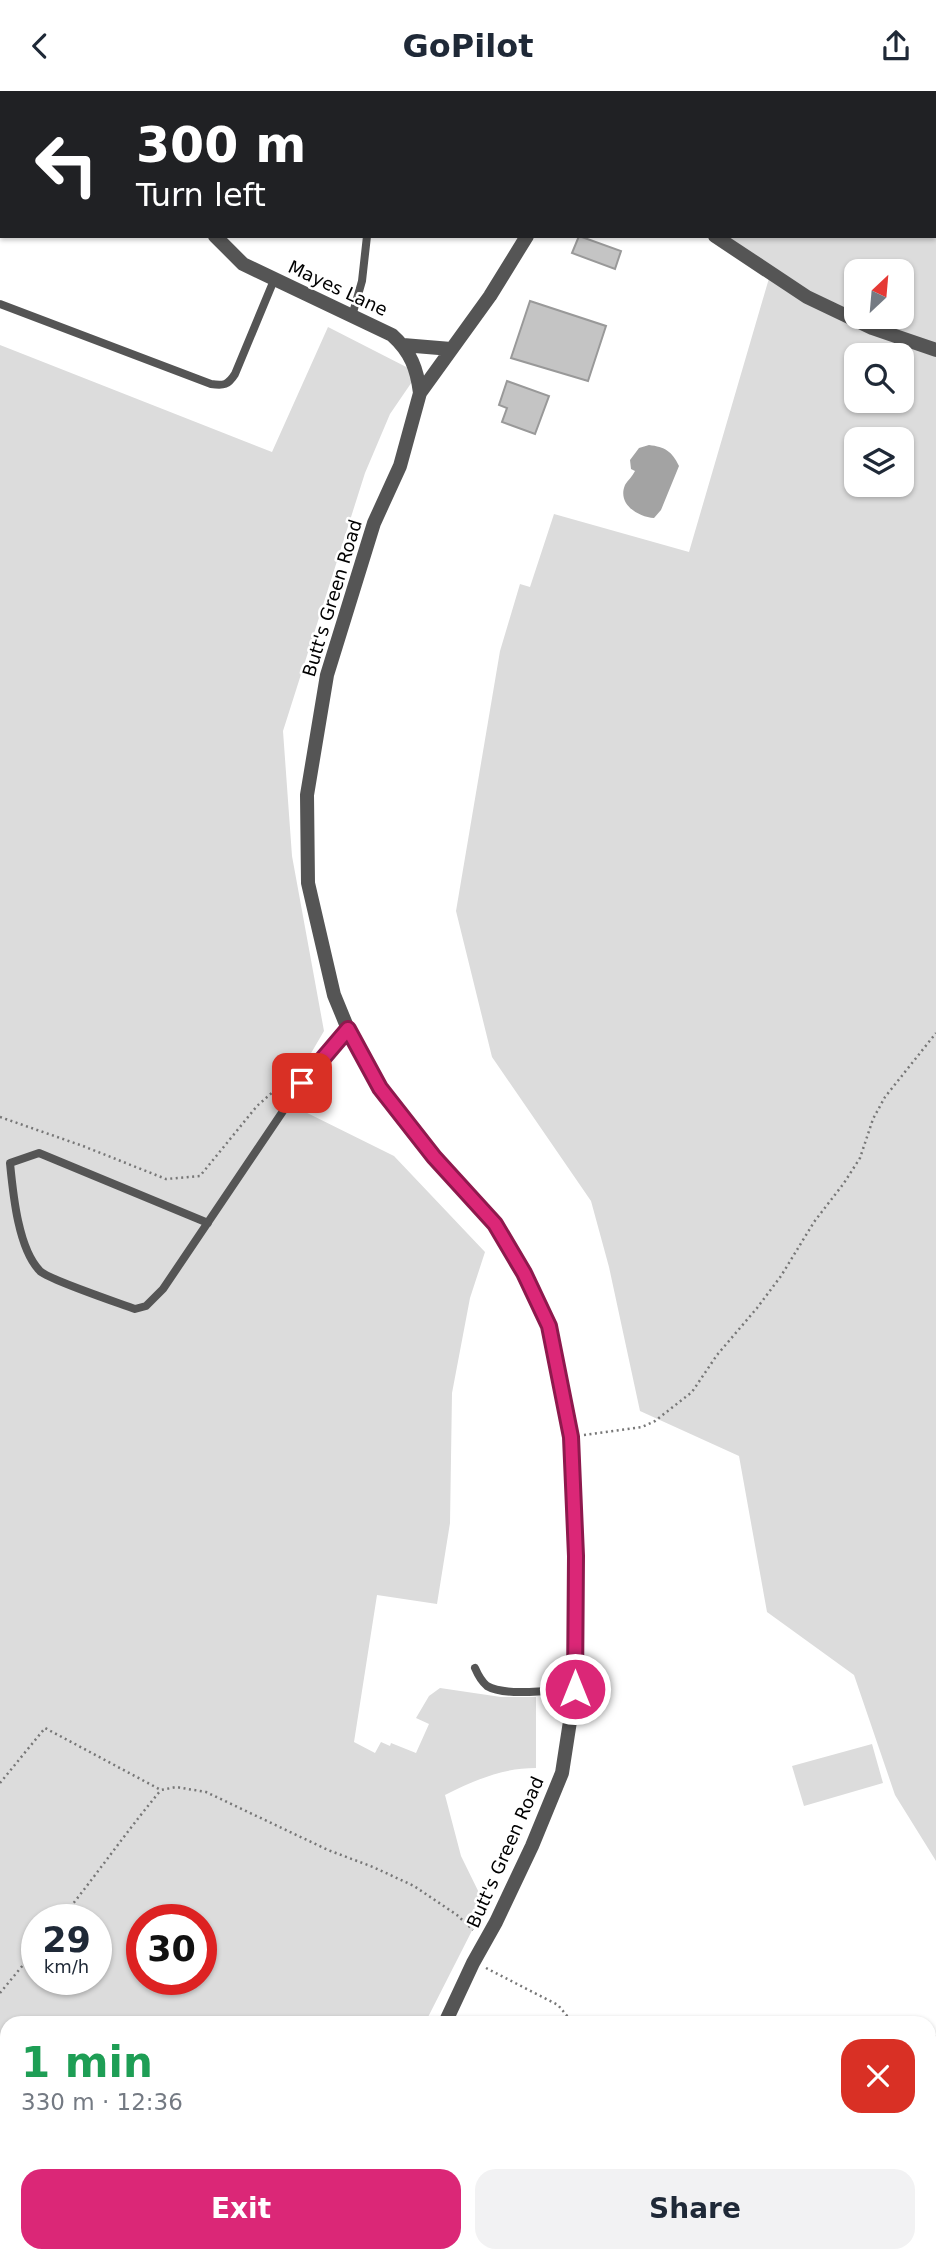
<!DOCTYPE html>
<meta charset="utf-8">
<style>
:root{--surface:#fff;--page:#f2f2f3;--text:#1f2937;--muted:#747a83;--accent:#db2777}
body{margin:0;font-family:"DejaVu Sans",sans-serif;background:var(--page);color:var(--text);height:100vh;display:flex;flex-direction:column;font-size:26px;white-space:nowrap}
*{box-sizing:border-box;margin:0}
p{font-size:23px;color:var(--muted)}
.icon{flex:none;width:38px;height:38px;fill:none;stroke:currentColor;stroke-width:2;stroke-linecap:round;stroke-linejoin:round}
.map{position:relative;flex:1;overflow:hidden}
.panel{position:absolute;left:0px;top:1925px;width:936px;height:247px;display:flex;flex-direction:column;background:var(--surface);border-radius:21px 21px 0 0;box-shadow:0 2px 5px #0004}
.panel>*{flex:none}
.guide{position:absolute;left:0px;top:0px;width:936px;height:147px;box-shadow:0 2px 5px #0004;background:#202124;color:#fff;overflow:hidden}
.needle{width:46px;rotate:26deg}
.controls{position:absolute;left:844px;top:168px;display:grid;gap:14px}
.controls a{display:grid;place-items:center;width:70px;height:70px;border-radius:14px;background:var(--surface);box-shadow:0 2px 5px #0004;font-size:35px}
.speed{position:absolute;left:21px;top:1813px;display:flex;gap:14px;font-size:35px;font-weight:700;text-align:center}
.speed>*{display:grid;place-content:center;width:91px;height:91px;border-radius:50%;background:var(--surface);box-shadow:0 2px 5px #0004;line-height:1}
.speed small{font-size:18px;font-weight:400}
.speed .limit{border:10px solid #d22;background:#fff;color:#111}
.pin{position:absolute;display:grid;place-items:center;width:60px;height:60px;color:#fff;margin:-30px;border-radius:14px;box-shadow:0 4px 10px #0006}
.me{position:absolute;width:77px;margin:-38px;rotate:0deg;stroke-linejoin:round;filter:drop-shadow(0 0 5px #0008)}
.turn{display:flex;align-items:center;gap:24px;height:147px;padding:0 21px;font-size:32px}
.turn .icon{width:91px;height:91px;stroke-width:2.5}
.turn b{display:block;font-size:49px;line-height:60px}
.round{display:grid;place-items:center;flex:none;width:74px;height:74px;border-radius:21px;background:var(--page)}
.headline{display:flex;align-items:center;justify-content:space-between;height:119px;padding:0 21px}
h1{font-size:42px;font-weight:800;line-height:52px;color:#1e9e55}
.primary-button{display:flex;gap:14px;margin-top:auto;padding:14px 21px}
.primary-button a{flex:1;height:80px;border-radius:21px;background:var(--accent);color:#fff;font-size:28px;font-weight:800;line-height:80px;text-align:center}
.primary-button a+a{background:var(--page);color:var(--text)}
header{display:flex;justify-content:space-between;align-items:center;height:91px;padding:0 21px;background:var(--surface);font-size:32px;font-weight:800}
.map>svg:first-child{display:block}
.green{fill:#dcdcdc;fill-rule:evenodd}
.water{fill:#a3a3a3}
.building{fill:#c4c4c4;stroke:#999;stroke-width:2}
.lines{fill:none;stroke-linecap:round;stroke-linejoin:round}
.path{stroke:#777;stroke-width:2.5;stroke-dasharray:2 3.5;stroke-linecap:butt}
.service{stroke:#555;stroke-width:8}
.minor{stroke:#555;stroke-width:14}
.route-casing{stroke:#8e194d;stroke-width:18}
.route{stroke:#db2777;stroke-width:12}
.labels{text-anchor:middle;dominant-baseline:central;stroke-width:5;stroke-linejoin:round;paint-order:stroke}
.street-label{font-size:18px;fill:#000;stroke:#fff}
</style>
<header><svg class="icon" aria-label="back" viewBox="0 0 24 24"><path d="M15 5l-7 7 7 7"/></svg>GoPilot<svg class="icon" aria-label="share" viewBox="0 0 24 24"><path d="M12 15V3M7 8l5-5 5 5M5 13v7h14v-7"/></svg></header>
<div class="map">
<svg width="936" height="2171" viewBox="0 0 936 2171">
<rect width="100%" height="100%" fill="#fff"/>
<!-- green -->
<path class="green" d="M376 0H936V1770L895 1704 854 1584 767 1521 739 1365 640 1320 609 1176 591 1110 492 966 456 820 500 560 520 493 530 496 554 423 689 461 772 177 727 145H934V2ZM856 180H901V226H856ZM856 264H901V310H856ZM856 348H901V394H856Z
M328 236 418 282 390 323 365 382 283 640 292 765 324 940 283 1010 394 1065 485 1161 470 1207 452 1302 450 1432 437 1513 377 1504 354 1651 375 1662 381 1651 390 1655 391 1652 416 1662 429 1633 416 1627 429 1605 440 1597 501 1606H536V1677C502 1677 475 1689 445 1704L461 1765 485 1814 425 1932H7V2037L0 2030V254L272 361ZM37 1829H96V1888H37ZM142 1829H201V1888H142Z
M872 1653 883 1692 804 1715 792 1675Z
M7 2136V2165H308L304 2171H0V2144Z"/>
<!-- water -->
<path class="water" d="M649 354C665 356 672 360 679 375L661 419 654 427C638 426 617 413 625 394 628 389 632 386 635 380L631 378 630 369 639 357Z"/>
<!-- building -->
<path class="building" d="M579 145 621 160 615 178 572 162Z
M530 210 606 235 588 290 511 267Z
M507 290 549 305 535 343 502 331 507 317 499 314Z"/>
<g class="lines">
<!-- path -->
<path class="path" d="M400 0 404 2
M0 1026 83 1055 166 1088 200 1085 257 1015 293 983
M584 1344 642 1336 655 1330 692 1301 717 1264 757 1217 781 1185 814 1131 844 1092 860 1067 873 1028 885 1006 936 942
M0 1692 45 1637 161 1699 176 1696 206 1701 328 1759 373 1776 414 1795 457 1824 473 1839
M60 1829C95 1786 126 1741 161 1699
M486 1877 558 1914 573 1932
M0 1902 37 1857
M929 1948 936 1945"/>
<!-- service -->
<path class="service" d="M0 213 211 293C224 295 228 294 235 283L274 189
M352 225 362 190 367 145
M208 1132 39 1062 10 1072C13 1102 18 1158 40 1180 47 1188 119 1212 135 1218L146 1215 163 1198 302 992 348 938
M475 1577C478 1584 481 1590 487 1595 505 1606 554 1599 575 1598
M0 2116 7 2108"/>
<!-- minor -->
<path class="minor" d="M275 2 276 0
M215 145 243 173 392 244C411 261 417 278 420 302
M715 145 807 206 872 237 936 259
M403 254 451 258
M445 1932 473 1872 496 1831 532 1755 562 1682 575 1598 576 1464 571 1346 549 1235 524 1182 495 1133 434 1066 380 997 348 938 334 904 308 792 307 704 327 584 374 432 400 375 420 302 490 205 527 145
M331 2171 334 2165"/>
</g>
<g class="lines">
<defs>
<path id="route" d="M302 992 348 938 380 997 434 1066 495 1133 524 1182 549 1235 571 1346 576 1465 575 1598"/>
</defs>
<!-- route casing -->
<use href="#route" class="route-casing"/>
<!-- route -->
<use href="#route" class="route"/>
</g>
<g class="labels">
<!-- street labels -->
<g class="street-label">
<text transform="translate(338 197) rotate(25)">Mayes Lane</text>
<text transform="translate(332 507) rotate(-73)">Butt's Green Road</text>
<text transform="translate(505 1761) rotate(-66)">Butt's Green Road</text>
</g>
</g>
</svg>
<div class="controls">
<a><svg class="needle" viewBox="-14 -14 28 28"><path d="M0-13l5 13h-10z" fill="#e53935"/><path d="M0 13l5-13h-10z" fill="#747a83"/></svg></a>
<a><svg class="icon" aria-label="search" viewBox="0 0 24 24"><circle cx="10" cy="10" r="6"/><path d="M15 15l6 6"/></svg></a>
<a><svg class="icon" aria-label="layers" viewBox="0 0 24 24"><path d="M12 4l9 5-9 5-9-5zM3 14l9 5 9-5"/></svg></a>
</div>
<div class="speed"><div>29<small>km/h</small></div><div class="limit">30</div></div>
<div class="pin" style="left:302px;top:992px;background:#d93025"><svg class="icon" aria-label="arrive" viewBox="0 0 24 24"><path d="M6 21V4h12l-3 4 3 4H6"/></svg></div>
<svg class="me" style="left:575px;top:1598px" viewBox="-20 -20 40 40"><circle r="17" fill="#db2777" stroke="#fff" stroke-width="3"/><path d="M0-11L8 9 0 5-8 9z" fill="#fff"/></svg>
<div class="guide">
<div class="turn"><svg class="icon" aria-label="left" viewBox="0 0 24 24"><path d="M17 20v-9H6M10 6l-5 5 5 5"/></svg><div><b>300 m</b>Turn left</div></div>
</div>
<section class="panel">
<div class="headline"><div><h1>1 min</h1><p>330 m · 12:36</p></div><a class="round" style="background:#d93025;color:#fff"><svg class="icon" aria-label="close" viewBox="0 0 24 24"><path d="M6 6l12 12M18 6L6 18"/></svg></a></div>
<div class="primary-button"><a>Exit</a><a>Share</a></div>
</section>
</div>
